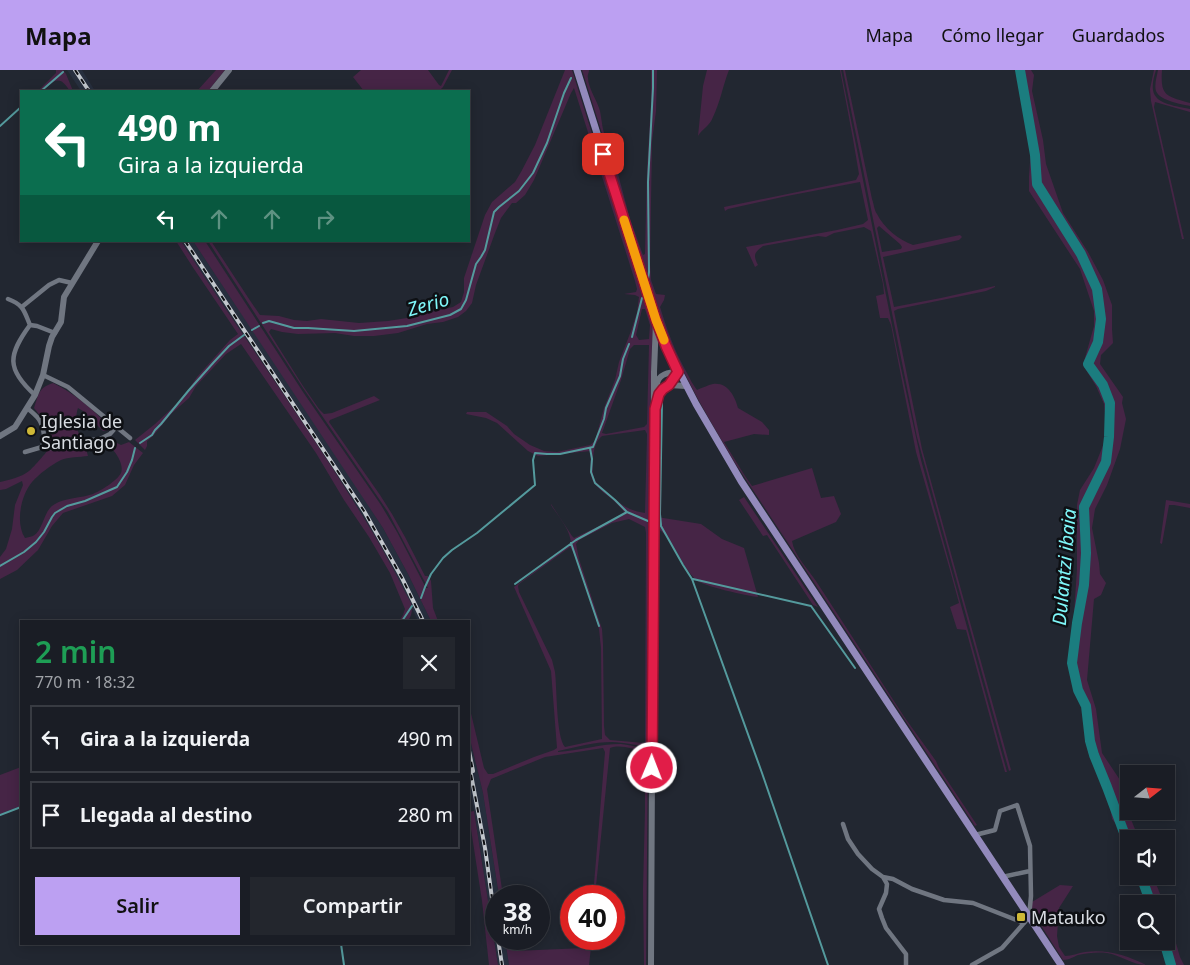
<!DOCTYPE html>
<html lang="es">
<meta charset="utf-8">
<style>
:root{--surface:#1a1d25;--page:#23262d;--text:#f1f3f6;--muted:#9fa2a7;--line:#383b42;--accent:#bca0f2}
body{margin:0;font-family:"Noto Sans",sans-serif;background:var(--page);color:var(--text);height:100vh;display:flex;flex-direction:column;font-size:19px;white-space:nowrap}
*{box-sizing:border-box;margin:0}
p{font-size:16px;color:var(--muted)}
.icon{flex:none;width:28px;height:28px;fill:none;stroke:currentColor;stroke-width:2;stroke-linecap:round;stroke-linejoin:round}
.map{position:relative;flex:1;overflow:hidden}
.drawer{position:absolute;left:20px;top:550px;width:450px;height:325px;display:flex;flex-direction:column;background:var(--surface);border-radius:0px;box-shadow:0 2px 12px #0003,0 0 0 1px var(--line)}
.drawer>*{flex:none}
.top-card{position:absolute;left:20px;top:20px;width:450px;height:152px;border-radius:0px;box-shadow:0 2px 12px #0003,0 0 0 1px var(--line);background:#0b6e4f;color:#fff;overflow:hidden}
.needle{width:32px;rotate:73deg}
.buttons{position:absolute;left:1120px;top:695px;display:grid;gap:10px}
.buttons a{display:grid;place-items:center;width:55px;height:55px;border-radius:0px;background:var(--surface);box-shadow:0 2px 12px #0003,0 0 0 1px var(--line);font-size:25px}
.speed{position:absolute;left:485px;top:815px;display:flex;gap:10px;font-size:25px;font-weight:700;text-align:center}
.speed>*{display:grid;place-content:center;width:65px;height:65px;border-radius:50%;background:var(--surface);box-shadow:0 2px 12px #0003,0 0 0 1px var(--line);line-height:1}
.speed small{font-size:12px;font-weight:400}
.speed .limit{border:8px solid #d22;background:#fff;color:#111}
.pin{position:absolute;display:grid;place-items:center;width:42px;height:42px;color:#fff;margin:-21px;border-radius:10px;box-shadow:0 2px 8px #0006}
.me{position:absolute;width:55px;margin:-28px;rotate:1deg;stroke-linejoin:round;filter:drop-shadow(0 0 4px #0008)}
.turn{display:flex;align-items:center;gap:18px;height:105px;padding:0 15px;font-size:22px}
.turn .icon{width:65px;height:65px;stroke-width:2.5}
.turn b{display:block;font-size:35px;line-height:42px}
.lanes{display:flex;align-items:center;height:48px;padding:0 15px;background:#0003;justify-content:center;gap:25px;direction:ltr}
.lanes .off{opacity:.35}
.round{display:grid;place-items:center;flex:none;width:52px;height:52px;border-radius:0px;background:var(--page)}
.overview{display:flex;align-items:center;justify-content:space-between;height:85px;padding:0 15px}
h1{font-size:30px;font-weight:600;line-height:38px;color:#1e9e55}
.action{display:flex;gap:10px;margin-top:auto;padding:10px 15px}
.action a{flex:1;height:58px;border-radius:0px;background:var(--accent);color:#111;font-size:20px;font-weight:600;line-height:58px;text-align:center}
.action a+a{background:var(--page);color:var(--text)}
ul{padding:0;list-style:none}
li{display:flex;align-items:center;gap:15px;height:68px;margin:0 10px 8px;padding:0 5px;border:2px solid var(--line);border-radius:0px}
li div{flex:1}
li b{display:block;font-size:19px}
li em{font-style:normal}
header{display:flex;align-items:center;gap:30px;box-sizing:border-box;height:70px;padding:0 25px;background:var(--accent);color:#111}
header strong{font-size:24px}
nav{display:flex;gap:28px;margin-inline-start:auto;font-size:18px}
.map>svg:first-child{display:block}
.built{fill:#272f3e}
.green{fill:#462546;fill-rule:evenodd}
.lines{fill:none;stroke-linecap:round;stroke-linejoin:round}
.stream{stroke:#549a9d;stroke-width:2}
.river{stroke:#1b7d7f;stroke-width:10}
.street{stroke:#707681;stroke-width:4.5}
.secondary{stroke:#707681;stroke-width:6}
.primary{stroke:#938abc;stroke-width:7}
.rail-casing{stroke:#c2c7cd;stroke-width:4}
.rail{stroke:#0e1014;stroke-width:2;stroke-dasharray:5.5;stroke-linecap:butt}
.route-casing{stroke:#92132f;stroke-width:12}
.route{stroke:#e11d48;stroke-width:9}
.slow{stroke:#f59e0b;stroke-width:9}
.poi-dot{fill:#cfb837;stroke:#0e1014;stroke-width:2}
.labels{text-anchor:middle;dominant-baseline:central;stroke-width:5;stroke-linejoin:round;paint-order:stroke}
.poi-label{font-size:18px;fill:#d8dce2;stroke:#0e1014;text-anchor:start}
.water-label{font-size:19px;font-style:italic;fill:#7ff8fa;stroke:#0e1014}
</style>
<header>
<strong>Mapa</strong>
<nav><a>Mapa</a><a>Cómo llegar</a><a>Guardados</a></nav>
</header>
<div class="map">
<svg width="1190" height="895" viewBox="0 0 1190 895">
<rect width="100%" height="100%" fill="#222731"/>
<!-- built -->
<path class="built" d="M67 0H82L95 21H81Z
M181 171H193L339 389 383 458 408 504 431 551H418L391 495 363 446 334 400 267 299 215 223Z
M469 665 483 723 499 826H496V869H505L509 895H498L474 741 469 713Z"/>
<!-- green -->
<path class="green" d="M56 0H63L66 4 73 21H70C59 4 55 10 42 21H38L56 3Z
M216 0H225L208 21H197Z
M361 0H428L439 15 441 16 449 0H452L443 17 439 21H364L353 7Z
M565 0H572L653 258 652 274 649 386 647 676C637 676 624 672 612 672 594 672 576 677 558 681V682C578 681 599 674 621 674 630 675 639 677 648 680L646 895H644L643 819 645 740V686L643 681C632 679 621 674 610 678L595 826H593L605 682 603 678 545 687 491 709 487 719 503 826H499L483 723 469 665V635L484 698 488 704H493L534 687 554 680 557 678 551 601 514 517 571 474C571 460 558 446 551 435V434L572 466 574 468 625 444C622 438 617 434 612 429 588 411 590 410 591 381L538 386 528 381 497 353 486 348 466 344 467 342H486L507 356 514 364 530 375 544 381 557 382 590 375 595 371 604 338 615 310 619 292 631 261 637 242 639 227 635 225 624 224 636 222 637 219 635 211 574 18 571 23 534 110 525 125 516 133H512L501 148 495 163 476 215 472 233 466 241 458 247 443 252 427 254 398 263 374 266H354L335 263 298 264 282 262 271 259 269 262 303 316 319 339 324 344 332 343 374 326 380 330 330 350 329 352 380 425 392 444 405 467 425 506H428L431 511 433 538 438 551H431L408 504 383 458 193 171H205L303 322 381 435 397 462 426 518H428L388 442 303 318 208 171H211L249 229 260 245 279 246 294 250 307 251 321 249 359 253 388 251 413 247 431 242 453 237 461 232 464 222V208L485 145 492 132 515 112 521 102 535 75ZM642 239H645L650 255 649 269 639 270 636 265ZM634 275H649L647 354 644 357 606 364 602 363 621 310 630 279ZM645 360 647 364 645 443C640 442 634 441 630 439 621 435 597 417 594 408 592 402 593 394 593 388 594 380 595 372 602 366ZM629 449 645 457 646 463 645 671 644 673 610 670 605 665 604 656 603 574 602 559 579 489 576 474 579 470 612 453ZM570 477 572 480 579 495 599 559 601 578 602 669 565 677C556 667 557 617 555 602 554 598 553 594 552 590L519 522 518 516 519 514Z
M582 0H589C589 3 587 5 588 8 588 18 598 32 600 41 602 51 602 59 606 68 610 77 615 77 614 89L630 149 643 185 645 184 647 99 651 34V0H657L656 41 652 71 650 195 651 210 656 224 665 225 664 230 660 237C667 260 675 282 687 303 690 309 693 315 697 320 702 318 708 315 713 314 728 312 735 327 738 338L762 352 769 360V365L754 364 724 372 745 406 752 416 812 398 821 428 834 426 841 444 836 452 792 471C794 485 808 499 816 511L905 648 936 691 939 698 977 755 975 756 735 393C711 352 684 308 667 264 662 252 658 240 654 228Z
M707 0H729C723 15 720 33 713 47 710 56 702 59 698 66L703 16Z
M840 0H841L897 280 921 390 1007 702H1005L966 560 957 559 950 537 959 533 950 500 916 382 891 255 888 248H880L876 226 884 224 883 214 871 161 864 157 834 163 826 167 818 166 763 176C754 183 753 185 758 195L755 197 746 177 837 160 863 154 868 150 860 112 787 126 728 139 725 141 724 137 856 110 859 104 853 69Z
M843 0H845L872 129C874 134 874 140 877 144 884 158 899 170 913 175L960 165 962 167 959 170 883 187 894 237 941 228 995 216V217L986 221 898 239 894 241 922 379 1011 700 1009 701 917 367ZM879 156 900 174 902 177 901 179 882 182 877 158Z
M1016 0H1031L1034 5 1032 21 1043 70 1046 94 1063 143 1088 182 1103 210 1112 235V259L1113 273 1101 285 1100 294 1123 327 1122 333 1126 349 1120 379 1107 415 1095 439 1092 458 1099 493 1100 504 1106 513 1101 525 1094 529 1087 610 1096 639 1102 683 1122 713 1129 726 1130 747 1139 769H1129V782L1120 759 1112 749 1110 736 1097 699 1088 682 1083 634 1074 611 1071 588 1077 499V435L1080 420 1094 398 1104 373 1106 353 1104 334 1096 316 1083 295 1094 256V241L1080 199 1029 121V106L1031 79Z
M1154 0H1156C1154 6 1152 14 1153 20 1155 35 1178 36 1190 39V42L1155 32 1154 37 1184 169H1182L1151 31 1150 19Z
M1158 0H1162C1160 27 1167 26 1190 33V36C1181 34 1160 31 1156 21 1154 15 1157 6 1158 0Z
M176 171H181C244 269 313 363 373 463 384 482 394 500 404 520 406 525 411 531 412 537 412 543 411 546 408 551H399L403 545 405 539 390 503 369 467 344 430 316 383 241 274 226 284 196 316 189 328 171 344 153 366 147 371V376L145 380 135 370 155 354 182 329 197 307 230 270 238 264 194 199Z
M53 313C74 323 92 339 108 355L109 360 103 361 83 341 78 338C75 346 77 354 78 362L83 368 88 386C80 387 68 387 61 390 51 395 39 404 32 412 21 425 15 453 25 468 28 467 31 467 33 466 44 460 43 440 55 434 64 428 82 428 93 424 100 421 117 411 121 403 124 395 117 384 112 379L104 378 103 372H115L121 375 129 372 143 383 134 395 125 415 112 426 63 443 52 456 38 480 17 500 0 509V487L6 479 12 459 15 435 23 415 22 411 6 419 0 420V412C9 410 22 407 29 401 32 399 46 383 47 381 54 366 43 348 34 338 39 324 38 318 53 313Z
M744 427 818 537 813 535 767 465 763 466 739 430Z
M1166 430 1190 434V438L1174 435H1169L1162 474 1160 473Z
M657 447 701 454 722 469 744 478 758 527C747 526 703 516 696 510 693 507 689 502 686 498 677 484 671 467 657 458Z
M21 697V736L10 740 0 745V705Z
M474 741 498 895H489L482 831 469 746V742Z
M1138 806H1153L1164 834H1148Z
M1060 815 1073 816 1059 838 1057 866 1059 877 1065 886C1072 886 1078 883 1085 882 1106 879 1127 885 1146 895 1133 895 1120 885 1107 883 1098 882 1087 883 1078 885 1073 887 1069 890 1063 890L1033 843 1031 838 1032 832Z
M1166 839 1180 887 1184 895H1170L1161 871H1166Z
M505 869H509L510 876 514 881 585 878 588 874V869H592L589 895H509Z"/>
<g class="lines">
<!-- stream -->
<path class="stream" d="M41 21 63 2
M0 56 21 37
M648 209 649 202 648 112 653 18V0
M263 253 269 251 294 258H308L354 261 407 256 450 245 461 239 466 230 476 194 481 187 485 180 494 142 499 137 519 121 533 103 547 73 564 23 571 8
M252 260 259 256
M632 267 642 228
M140 373 152 365 155 360 161 354 189 320 214 292 229 276 244 265
M590 378 592 389 591 402 595 413 615 430 627 442 648 451
M658 455 661 456 683 495 692 509 762 703 828 895
M661 455 660 444 662 332
M571 473 599 556
M0 496 24 482 36 472 44 462 52 447 55 443 67 436 85 431 117 417 127 402 132 390 135 378
M693 509 811 536 855 598
M515 514 576 470 627 442
M421 528 425 517 431 504 443 488 452 480 477 463 535 415 533 390 535 383 547 384H560L593 377 604 349 606 338 620 306 623 289 629 274
M402 551 412 536
M0 745 21 737
M341 874 344 895"/>
<!-- river -->
<path class="river" d="M1020 0 1035 85 1037 114 1081 184 1097 219 1101 249 1098 272 1088 294 1103 315 1110 333 1109 367 1106 392 1084 437 1086 483 1084 515 1077 553 1072 593 1078 620 1086 636 1090 671 1094 685 1107 717 1129 776
M1141 806 1151 834
M1164 871 1171 895"/>
<!-- street -->
<path class="street" d="M8 229C24 235 24 241 30 255
M23 236 49 215 59 210 72 213
M30 255C8 285 6 299 35 325
M30 255 37 256 55 263
M43 305 68 317 130 368
M42 377 51 378 79 371 100 369 110 364 117 356
M25 382 42 377C44 372 44 370 44 365 42 350 38 347 27 338
M843 754 848 769 858 784 872 799 883 807 893 809 912 819 944 830 973 833 1024 853
M883 807 887 814 886 823 879 839 882 848 886 858 906 884V895
M1002 807 1030 801
M972 895 1002 878 1024 853 1029 847 1031 826 1030 776 1017 735 1000 741 995 760 975 765"/>
<!-- secondary -->
<path class="secondary" d="M212 21 229 0
M657 315C657 304 670 302 678 302
M669 315 686 316
M657 330C662 317 672 315 678 302
M0 366 15 357 35 325 43 305 49 276 52 267 61 252 64 227 98 171
M651 895 654 302 656 251"/>
<!-- primary -->
<path class="primary" d="M577 0 656 250 666 276 696 334 741 411 1061 895"/>
<defs>
<path id="rail" d="M75 0 89 21
M185 171 364 441 402 508 423 551
M469 681 473 701
M469 694 485 778 496 857
M498 869 502 895"/>
</defs>
<!-- rail casing -->
<use href="#rail" class="rail-casing"/>
<!-- rail -->
<use href="#rail" class="rail"/>
</g>
<g class="lines">
<defs>
<path id="route" d="M603 84 656 250 666 276 678 302 669 315 663 319 659 324 655 339 652 698"/>
</defs>
<!-- route casing -->
<use href="#route" class="route-casing"/>
<!-- route -->
<use href="#route" class="route"/>
<!-- slow -->
<path class="slow" d="M624 150 656 250 664 270"/>
</g>
<!-- markers -->
<g class="poi-dot">
<circle cx="31" cy="361" r="5"/>
<rect x="1016" y="842" width="10" height="10" rx="2.5"/>
</g>
<g class="labels">
<!-- poi labels -->
<g class="poi-label">
<text x="41" y="351">Iglesia de<tspan x="41" dy="21">Santiago</tspan></text>
<text x="1031" y="847">Matauko</text>
</g>
<!-- water labels -->
<g class="water-label">
<text transform="translate(428 234) rotate(-16)">Zerio</text>
<text transform="translate(1064 497) rotate(-85)">Dulantzi ibaia</text>
</g>
</g>
</svg>
<div class="buttons">
<a><svg class="needle" viewBox="-14 -14 28 28"><path d="M0-13l5 13h-10z" fill="#e53935"/><path d="M0 13l5-13h-10z" fill="#9fa2a7"/></svg></a>
<a><svg class="icon" aria-label="sound" viewBox="0 0 24 24"><path d="M4 9h4l5-4v14l-5-4H4zM17 9q2 3 0 6"/></svg></a>
<a><svg class="icon" aria-label="search" viewBox="0 0 24 24"><circle cx="10" cy="10" r="6"/><path d="M15 15l6 6"/></svg></a>
</div>
<div class="speed"><div>38<small>km/h</small></div><div class="limit">40</div></div>
<div class="pin" style="left:603px;top:84px;background:#d93025"><svg class="icon" aria-label="arrive" viewBox="0 0 24 24"><path d="M6 21V4h12l-3 4 3 4H6"/></svg></div>
<svg class="me" style="left:652px;top:698px" viewBox="-20 -20 40 40"><circle r="17" fill="#e11d48" stroke="#fff" stroke-width="3"/><path d="M0-11L8 9 0 5-8 9z" fill="#fff"/></svg>
<div class="top-card">
<div class="turn"><svg class="icon" aria-label="left" viewBox="0 0 24 24"><path d="M17 20v-9H6M10 6l-5 5 5 5"/></svg><div><b>490 m</b>Gira a la izquierda</div></div>
<div class="lanes"><svg class="icon" aria-label="left" viewBox="0 0 24 24"><path d="M17 20v-9H6M10 6l-5 5 5 5"/></svg><svg class="icon off" aria-label="ahead" viewBox="0 0 24 24"><path d="M12 20V5M6 11l6-6 6 6"/></svg><svg class="icon off" aria-label="ahead" viewBox="0 0 24 24"><path d="M12 20V5M6 11l6-6 6 6"/></svg><svg class="icon off" aria-label="right" viewBox="0 0 24 24"><path d="M7 20v-9h11M14 6l5 5-5 5"/></svg></div>
</div>
<section class="drawer">
<div class="overview"><div><h1>2 min</h1><p>770 m · 18:32</p></div><a class="round"><svg class="icon" aria-label="close" viewBox="0 0 24 24"><path d="M6 6l12 12M18 6L6 18"/></svg></a></div>
<ul>
<li><svg class="icon" aria-label="left" viewBox="0 0 24 24"><path d="M17 20v-9H6M10 6l-5 5 5 5"/></svg><div><b>Gira a la izquierda</b></div><em>490 m</em></li>
<li><svg class="icon" aria-label="arrive" viewBox="0 0 24 24"><path d="M6 21V4h12l-3 4 3 4H6"/></svg><div><b>Llegada al destino</b></div><em>280 m</em></li>
</ul>
<div class="action"><a>Salir</a><a>Compartir</a></div>
</section>
</div>
